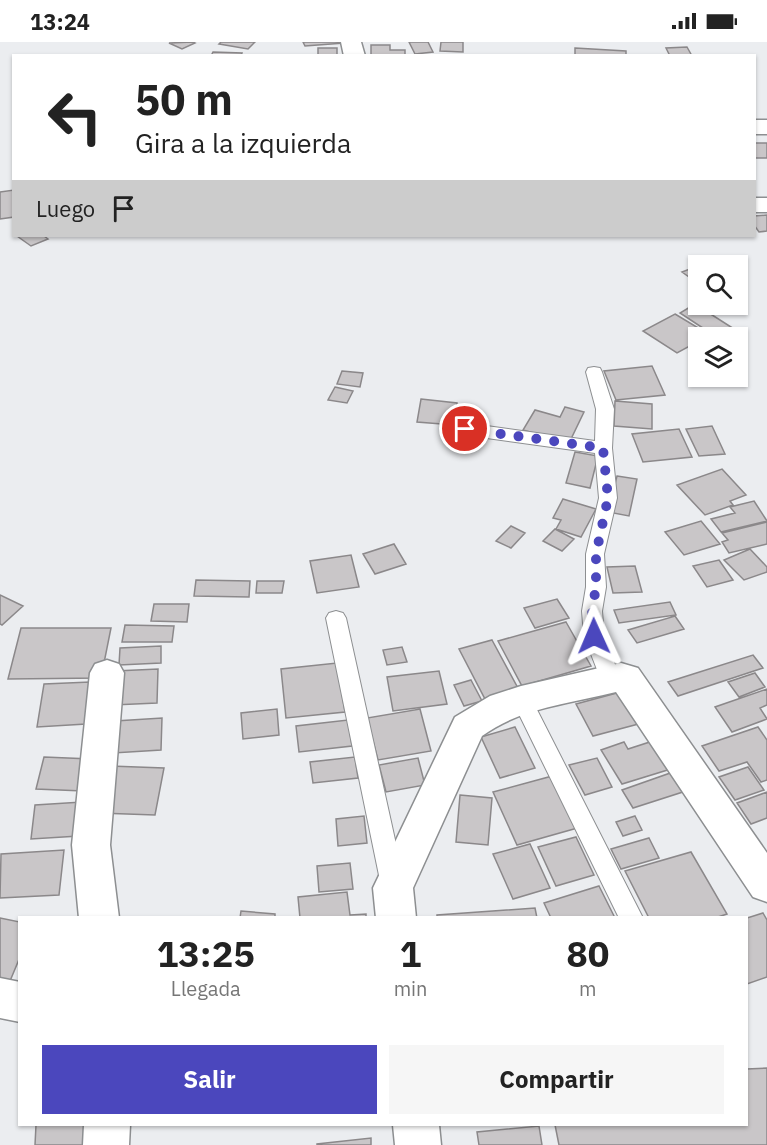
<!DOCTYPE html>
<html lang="es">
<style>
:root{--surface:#fff;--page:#f6f6f6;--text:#222;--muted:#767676;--accent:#4b47bd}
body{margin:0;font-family:"IBM Plex Sans",sans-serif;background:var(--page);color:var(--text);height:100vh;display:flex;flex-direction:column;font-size:22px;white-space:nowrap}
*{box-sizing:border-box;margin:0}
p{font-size:20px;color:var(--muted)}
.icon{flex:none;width:33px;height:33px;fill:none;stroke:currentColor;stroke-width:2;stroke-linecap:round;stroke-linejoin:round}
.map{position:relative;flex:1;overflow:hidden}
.drawer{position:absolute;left:18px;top:874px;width:730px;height:210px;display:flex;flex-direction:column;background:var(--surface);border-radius:0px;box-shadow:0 2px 4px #0004}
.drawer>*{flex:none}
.banner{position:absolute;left:12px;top:12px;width:744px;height:183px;border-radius:0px;box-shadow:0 2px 4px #0004;background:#fff;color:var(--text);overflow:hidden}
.fabs{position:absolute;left:688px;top:213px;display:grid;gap:12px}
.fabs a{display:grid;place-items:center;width:60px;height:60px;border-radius:0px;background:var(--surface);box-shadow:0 2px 4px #0004;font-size:30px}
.pin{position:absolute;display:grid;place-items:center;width:51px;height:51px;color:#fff;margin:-26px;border:3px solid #fff;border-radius:50%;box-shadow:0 2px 6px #0007}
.me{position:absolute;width:66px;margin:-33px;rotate:359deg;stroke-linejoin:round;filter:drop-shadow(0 0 4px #0008)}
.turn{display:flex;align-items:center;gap:21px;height:126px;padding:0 24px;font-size:27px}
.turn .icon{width:78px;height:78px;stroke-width:2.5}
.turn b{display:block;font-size:42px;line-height:51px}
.then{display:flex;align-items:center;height:57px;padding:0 24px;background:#0003;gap:12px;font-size:22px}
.eta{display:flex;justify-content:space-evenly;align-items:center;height:102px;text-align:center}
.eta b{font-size:36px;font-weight:700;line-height:42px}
.cta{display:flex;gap:12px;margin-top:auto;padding:12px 24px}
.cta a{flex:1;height:69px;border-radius:0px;background:var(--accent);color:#fff;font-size:24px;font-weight:700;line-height:69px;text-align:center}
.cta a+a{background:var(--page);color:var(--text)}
.status{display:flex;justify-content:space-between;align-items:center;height:42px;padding:0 30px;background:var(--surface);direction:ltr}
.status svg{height:16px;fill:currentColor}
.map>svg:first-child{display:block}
.building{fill:#c9c6c8;stroke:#8b888a;stroke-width:1.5}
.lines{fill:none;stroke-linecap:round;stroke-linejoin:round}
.service-casing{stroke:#8d8f91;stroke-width:2}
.minor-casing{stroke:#8d8f91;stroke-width:3}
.service{fill:#fff;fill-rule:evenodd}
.minor{fill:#fff;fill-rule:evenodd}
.route{stroke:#4b47bd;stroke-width:10;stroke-dasharray:0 18}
</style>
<div class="status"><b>13:24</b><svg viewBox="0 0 49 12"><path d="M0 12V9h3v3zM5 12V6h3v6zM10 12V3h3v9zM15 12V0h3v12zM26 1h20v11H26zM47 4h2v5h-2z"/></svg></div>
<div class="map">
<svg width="767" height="1103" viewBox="0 0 767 1103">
<rect width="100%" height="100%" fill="#ebedf0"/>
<!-- building -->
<path class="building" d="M193 0 195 1 182 7 169 1Z
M221 0H255L248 7 219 2Z
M303 0H344V1L305 4Z
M409 0H428L433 10 415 12Z
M441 0H463V10L440 9Z
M371 3H390V8H405V14H371Z
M687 5 692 14H670L666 6Z
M318 6H337V13H318Z
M575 6 626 9V14H575Z
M213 10 242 11 241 14H211Z
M754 101H767V116H754Z
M14 148V175L0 177V150Z
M767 173V189L759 190 754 183V174Z
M17 194H44L48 197 31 204Z
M703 222 705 224H699V242L682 230Z
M695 262 731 285 715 294 680 271Z
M675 272 710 293 699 296V299L677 311 643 289Z
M652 324 665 353 616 358 604 329Z
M342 329 363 331 360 345 337 342Z
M335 345 353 349 347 361 328 358Z
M421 357 457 361 454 383 417 380Z
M615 359 652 362V387L614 384Z
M565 365 584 370 569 401 523 388 535 368 560 375Z
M712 384 725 412 699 414 686 387Z
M679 387 692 415 643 420 632 392Z
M575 410 598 414 590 446 566 441Z
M722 427 746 453 730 459 733 463 705 473 677 443Z
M617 434 637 437 629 474 608 470Z
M563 457 596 467 581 495 556 487 561 478 553 476Z
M754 459 767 479 721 490 711 477 735 471 730 465Z
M701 479 720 502 684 513 665 490Z
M767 480V502L729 511 722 500 728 498 722 491Z
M511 484 525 491 511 506 496 499Z
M555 487 574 497 562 509 543 499Z
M394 502 406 522 375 532 363 512Z
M750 507 767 525V530L744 538 724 518Z
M351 513 359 545 317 551 310 519Z
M719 518 733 538 707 545 693 524Z
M635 524 642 550 613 551 607 525Z
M196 538 250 539 249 555 194 554Z
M257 539H284L282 551H256Z
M0 553 23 564 2 583 0 582Z
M557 557 569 576 535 586 524 566Z
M670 560 676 573 619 581 614 568Z
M154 562H189L187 580 151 579Z
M675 574 684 587 637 601 628 588Z
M566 580 591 624 522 644 498 599Z
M125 583 174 584 172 600H122Z
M21 586H111L101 636 8 637Z
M492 598 519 648 485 657 459 607Z
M161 604V621L119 623 120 606Z
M402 605 407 620 387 623 383 608Z
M753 613 763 626 678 654 668 640Z
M337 621 345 670 286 676 281 627Z
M158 627 157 661 113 663 115 629Z
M439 629 447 662 393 669 387 635Z
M755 631 765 645 739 655 728 640Z
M471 638 482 659 464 664 454 643Z
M90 640 86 682 37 685 44 642Z
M767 647V663L760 666 767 677 732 690 715 665Z
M628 648 646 680 593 694 576 662Z
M277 667 279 693 243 697 241 671Z
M420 667 431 709 378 718 367 676Z
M162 676 161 708 113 711 115 679Z
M348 678 352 704 299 710 296 684Z
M515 685 535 726 500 736 481 695Z
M758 685 767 698V738L761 740 747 720 719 729 702 704Z
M656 698 674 726 622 742 601 708 624 700 628 707Z
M44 715 91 717 83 749 36 747Z
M355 715 358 736 313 741 310 720Z
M418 716 425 743 386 750 379 723Z
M597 716 612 745 585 753 569 723Z
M110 724 164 726 155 773 99 771Z
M748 725 764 748 735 758 719 735Z
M676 729 689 748 633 766 622 748Z
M556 733 581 785 517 803 493 750Z
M767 750V776L751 782 737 761Z
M460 753 492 756 488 803 456 800Z
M82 760 79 794 31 797 35 763Z
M364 774 367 801 338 804 336 777Z
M635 774 642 788 623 794 616 780Z
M576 795 594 833 556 844 538 805Z
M649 796 659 816 621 827 611 807Z
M530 802 550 846 513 857 493 812Z
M64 808 59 853 0 856 1 812Z
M691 810 727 872 715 876H649L625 829Z
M350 821 353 847 319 850 317 824Z
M599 844 615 876H551L544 861Z
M347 850 350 873 366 872V876H300L298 855Z
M535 866 537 876H437V873Z
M241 869 275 872V876H240Z
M763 871 767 878V935L747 942V876Z
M0 876 20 880V915L5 951 0 950Z
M767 1026V1103H559L555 1083H747V1027Z
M36 1083H100L99 1103H35Z
M539 1084 542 1103H479L477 1090Z
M371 1096V1103H317V1102Z"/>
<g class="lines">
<defs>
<path id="service" d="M594 325 600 326 602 330 614 367 612 406 617 456 604 512 606 545 602 569 604 594 621 638 618 644 611 646 604 644 601 638 584 594 582 569 586 545V512L599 456 595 411 465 393 459 391 456 387 459 383 465 381 595 399 596 367 586 330 588 326Z
M336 569 343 571 346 576 405 843 401 850 393 853 385 850 381 843 326 576 329 571Z
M522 650 529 652 643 876H619L512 658 515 652Z"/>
<path id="minor" d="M341 0H361L365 14H344Z
M754 78H767V92H754Z
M754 156H767V170H754Z
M107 618 119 622 124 631 110 803 119 876H79L72 803 90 631 95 622Z
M621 621 638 626 767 811V860L753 855 616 650C569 662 522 665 482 694L413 846 416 876H376L373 846 455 675 490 654 521 644Z
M0 936 20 940V980L0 976Z
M84 1083H130L129 1103H83Z
M393 1083H439L441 1103H395Z"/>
</defs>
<!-- service casing -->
<use href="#service" class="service-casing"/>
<!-- minor casing -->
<use href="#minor" class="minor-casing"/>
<!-- service -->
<use href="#service" class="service"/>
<!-- minor -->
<use href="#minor" class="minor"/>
</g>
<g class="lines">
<!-- route -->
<path class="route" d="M465 387 603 406 608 456 596 512V545L592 569 594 594"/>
</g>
</svg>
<div class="fabs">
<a><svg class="icon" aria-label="search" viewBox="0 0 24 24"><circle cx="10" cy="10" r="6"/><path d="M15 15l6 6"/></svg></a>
<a><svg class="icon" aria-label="layers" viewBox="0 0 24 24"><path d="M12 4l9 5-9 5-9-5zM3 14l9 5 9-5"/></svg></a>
</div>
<div class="pin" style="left:465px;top:387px;background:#d93025"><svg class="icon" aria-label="arrive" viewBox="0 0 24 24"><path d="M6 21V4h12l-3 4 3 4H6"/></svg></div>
<svg class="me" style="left:594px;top:594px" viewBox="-20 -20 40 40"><path d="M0-17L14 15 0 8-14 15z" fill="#4b47bd" stroke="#fff" stroke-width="4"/></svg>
<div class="banner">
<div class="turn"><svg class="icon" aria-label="left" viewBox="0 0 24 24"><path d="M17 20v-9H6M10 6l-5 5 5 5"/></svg><div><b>50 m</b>Gira a la izquierda</div></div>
<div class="then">Luego<svg class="icon" aria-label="arrive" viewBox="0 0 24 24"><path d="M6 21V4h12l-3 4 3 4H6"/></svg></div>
</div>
<section class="drawer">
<div class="eta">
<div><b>13:25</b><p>Llegada</p></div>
<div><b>1</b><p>min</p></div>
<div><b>80</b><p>m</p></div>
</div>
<div class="cta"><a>Salir</a><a>Compartir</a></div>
</section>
</div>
